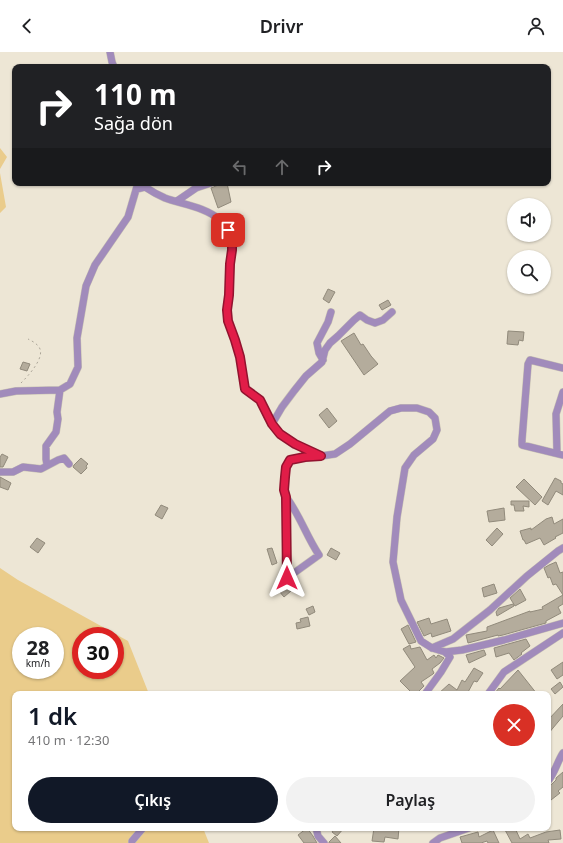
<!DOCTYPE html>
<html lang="tr">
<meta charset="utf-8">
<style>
:root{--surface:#fff;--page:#f2f2f2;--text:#202124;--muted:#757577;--accent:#111827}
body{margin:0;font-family:"Noto Sans",sans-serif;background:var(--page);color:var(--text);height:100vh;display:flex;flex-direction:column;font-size:15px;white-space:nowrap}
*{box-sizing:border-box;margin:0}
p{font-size:13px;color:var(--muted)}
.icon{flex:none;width:22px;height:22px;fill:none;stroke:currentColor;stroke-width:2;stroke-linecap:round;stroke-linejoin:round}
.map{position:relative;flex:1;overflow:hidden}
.drawer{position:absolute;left:12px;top:639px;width:539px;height:140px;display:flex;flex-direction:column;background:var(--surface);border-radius:8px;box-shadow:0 1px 3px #0004}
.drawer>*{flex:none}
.banner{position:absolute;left:12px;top:12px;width:539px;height:122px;border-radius:8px;box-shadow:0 1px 3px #0004;background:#202124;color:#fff;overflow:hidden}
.fabs{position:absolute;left:507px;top:146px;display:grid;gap:8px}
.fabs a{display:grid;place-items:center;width:44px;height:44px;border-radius:50%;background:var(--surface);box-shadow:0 1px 3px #0004;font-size:20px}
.speed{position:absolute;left:12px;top:575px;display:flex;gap:8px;font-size:20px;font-weight:700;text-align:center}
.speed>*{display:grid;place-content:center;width:52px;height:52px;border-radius:50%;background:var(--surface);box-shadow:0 1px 3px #0004;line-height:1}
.speed small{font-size:10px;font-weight:400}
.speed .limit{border:6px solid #d22;background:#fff;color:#111}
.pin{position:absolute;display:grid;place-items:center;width:34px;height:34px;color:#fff;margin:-17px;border-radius:8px;box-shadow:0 2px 6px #0006}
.me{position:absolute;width:44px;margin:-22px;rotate:0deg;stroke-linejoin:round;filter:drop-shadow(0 0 3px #0008)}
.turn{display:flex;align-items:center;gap:14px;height:84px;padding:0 16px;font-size:18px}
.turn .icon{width:52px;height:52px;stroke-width:2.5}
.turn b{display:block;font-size:28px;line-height:34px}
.lanes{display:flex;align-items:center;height:38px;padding:0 16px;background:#0003;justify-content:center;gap:20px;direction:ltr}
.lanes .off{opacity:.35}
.round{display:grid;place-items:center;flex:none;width:42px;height:42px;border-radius:21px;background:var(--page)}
.head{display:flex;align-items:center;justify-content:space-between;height:68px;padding:0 16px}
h1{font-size:24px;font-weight:600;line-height:30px;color:var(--accent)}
.primary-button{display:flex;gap:8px;margin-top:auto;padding:8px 16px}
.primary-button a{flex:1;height:46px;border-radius:24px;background:var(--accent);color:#fff;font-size:16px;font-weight:600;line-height:46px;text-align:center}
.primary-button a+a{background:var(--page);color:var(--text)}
header{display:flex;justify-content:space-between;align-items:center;height:52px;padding:0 16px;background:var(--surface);font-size:18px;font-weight:600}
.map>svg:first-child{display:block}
.green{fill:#eacc8b;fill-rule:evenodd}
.building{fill:#b4ac9c;stroke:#918a7b}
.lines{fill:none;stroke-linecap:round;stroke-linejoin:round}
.minor-casing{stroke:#c8c2b3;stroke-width:8}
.path{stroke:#aba598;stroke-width:1;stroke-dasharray:2 3;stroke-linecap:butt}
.minor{stroke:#a18bbb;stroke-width:7}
.route-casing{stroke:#92132f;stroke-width:10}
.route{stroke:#e11d48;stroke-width:7}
</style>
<header><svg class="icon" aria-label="back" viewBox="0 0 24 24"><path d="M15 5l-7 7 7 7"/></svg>Drivr<svg class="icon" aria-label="person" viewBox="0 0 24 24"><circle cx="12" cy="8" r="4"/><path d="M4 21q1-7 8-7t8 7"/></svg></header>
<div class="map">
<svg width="563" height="791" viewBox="0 0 563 791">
<rect width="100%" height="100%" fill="#ede6d5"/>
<!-- green -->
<path class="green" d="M0 96 7 105 0 117Z
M0 121 6 155 0 161Z
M0 516 18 528 128 589 149 642H15V776H203L209 791H0ZM21 584H55V618H21ZM81 584H115V618H81Z"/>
<!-- building -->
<path class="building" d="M223 131H227L231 150 218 156 211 136Z
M328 237 335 240 329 251 323 247Z
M388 248 391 253 382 258 379 253Z
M508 279 524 280 523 289 519 288 518 293 507 292Z
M354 281 361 293 363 292 371 304 378 312 364 323 341 289Z
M23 310 30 312 27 319 20 317Z
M327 356 337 369 329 376 319 363Z
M2 402 8 405 3 415H0V405Z
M81 406 88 412 86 414 87 416 81 422 73 415 74 413Z
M0 425 11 431 8 438 0 435Z
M555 426 561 429V431L563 432V443L556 439 548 453 542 449Z
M524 427 542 445 535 453 516 435Z
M511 449H529V455L523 454 524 459H515L514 453H511Z
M161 453 168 456 162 467 155 463Z
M504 456 505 468 489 470 487 459Z
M552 465 554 472 563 467V481L555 485 556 486 544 493 540 486 526 492 524 488H523L520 479 531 476V478L546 467Z
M497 476 503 482 492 494 486 488Z
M37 486 45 491 38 501 30 495Z
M272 496 277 511 272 513 267 497Z
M331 496 340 501 336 508 327 503Z
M556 510 560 521 563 520V552L558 555 561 561 546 569V571L503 583 498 584V583L468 591 466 583 487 579V575L530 559V560L543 557 542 555 563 543 556 532 553 533 550 525 548 526 544 516 549 513Z
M286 531 291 539 284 545 279 539 282 537 281 535Z
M494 532 497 541 484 545 482 536Z
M520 537 526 548 515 554 510 546Z
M513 552 514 554 497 564 496 560 499 556Z
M313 554 315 560 309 563 306 557Z
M308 565 310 574 297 577 296 571 301 570 300 567Z
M429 566 431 572 447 567 451 579 432 585 431 581 424 584 417 570Z
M408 573 416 590 409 592 401 577Z
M526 587 530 594 521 601 522 602 514 608 509 601 496 605 494 596Z
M410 593 411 597 420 595 427 608 434 603 436 606 438 603 444 606 440 611 432 617 434 621 433 622 421 630 424 634 416 642H413L400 629 415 615 403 597Z
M484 598 486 603 469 611 466 603Z
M563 610V623L557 627 551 618Z
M474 616 483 621 477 630 474 629 467 642H438L449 632 457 638 462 628 465 630Z
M518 618 537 642H494L499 636 500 637Z
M560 630 563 635 555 642 551 637Z
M563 652V664L548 682V668Z
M563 720V735L558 739 560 741 551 748 548 745V735L552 732 556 728V726Z
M307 776 313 784 317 791H304L298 783Z
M335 776H344L337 784 332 780Z
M374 776H399L398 787 385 785 384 790 372 789Z
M504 776H515L520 787 528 782 530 786 546 780 560 778 561 787 548 788 549 791H512Z
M493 778 499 791H488L487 789 481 791H462L460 785 478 780 479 785Z
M335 784 341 791H329V790Z"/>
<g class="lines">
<defs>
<path id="minor" d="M110 0 112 10 114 15
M137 137 145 135C151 139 158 143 165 146 181 152 206 155 220 168 226 173 229 180 232 187L229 243 227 258 228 269 235 288 240 305 245 337 260 348 265 357 267 364 272 372 280 382 295 392 321 404 335 402 350 392 390 359 401 356H417L429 360 435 366 437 378 433 387 414 403 405 416 397 465 393 510 401 548 421 589 432 596 445 600 462 598 504 588 563 571
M177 149 196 136 211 131
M323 308 319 301 317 291 328 270 331 260
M563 316 530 308 528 312 522 388V393L563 403
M0 342 16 339 60 338 70 332 78 315 77 286 86 234 95 213 128 165 138 131
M272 372 282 355 294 339 306 324 322 310 325 298 330 291 338 284 354 268 360 263 367 268 375 271 383 268 392 260
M557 401 556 362 563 340
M47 413 46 407V394L56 380 58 367 57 360 60 338
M0 420H13L23 415 41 417 58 408 64 406 69 412
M286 445 287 526 319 503C307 485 300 464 287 446 286 443 284 440 284 437 283 427 286 416 290 408L305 405 318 404
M432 596 453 587 490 558 527 524 558 499 563 496
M425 642 441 620 450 605 445 600
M488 642 504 620 563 581
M548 729C555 721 557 710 563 701
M316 776 318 784 324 791
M132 791V789L143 776
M433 791 440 786 469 776"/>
</defs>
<!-- minor casing -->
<use href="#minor" class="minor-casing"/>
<!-- path -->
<path class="path" d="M21 331C28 324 46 305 39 295 36 291 32 289 28 287"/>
<!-- minor -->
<use href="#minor" class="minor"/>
</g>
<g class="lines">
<defs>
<path id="route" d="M228 178 232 187V198L230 212 229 243 227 258 228 269 235 288 240 305 245 337 260 348 272 372 280 382 295 392 321 404 305 405 290 408 286 415 285 425 284 438 286 445 287 526"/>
</defs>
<!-- route casing -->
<use href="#route" class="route-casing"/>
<!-- route -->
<use href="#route" class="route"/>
</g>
</svg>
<div class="fabs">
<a><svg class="icon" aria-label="sound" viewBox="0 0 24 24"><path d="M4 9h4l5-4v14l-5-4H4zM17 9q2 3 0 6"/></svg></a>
<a><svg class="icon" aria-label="search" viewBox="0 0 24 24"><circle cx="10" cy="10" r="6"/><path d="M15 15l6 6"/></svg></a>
</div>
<div class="speed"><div>28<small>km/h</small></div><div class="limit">30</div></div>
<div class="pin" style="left:228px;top:178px;background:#d93025"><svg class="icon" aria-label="arrive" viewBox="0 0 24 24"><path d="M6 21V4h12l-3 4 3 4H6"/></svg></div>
<svg class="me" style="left:287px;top:526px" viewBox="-20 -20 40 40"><path d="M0-17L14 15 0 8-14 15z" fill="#e11d48" stroke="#fff" stroke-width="4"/></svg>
<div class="banner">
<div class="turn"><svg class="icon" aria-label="right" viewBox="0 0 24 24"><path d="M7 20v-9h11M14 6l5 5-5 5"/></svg><div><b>110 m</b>Sağa dön</div></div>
<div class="lanes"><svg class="icon off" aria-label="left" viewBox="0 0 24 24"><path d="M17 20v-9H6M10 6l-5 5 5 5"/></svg><svg class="icon off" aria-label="ahead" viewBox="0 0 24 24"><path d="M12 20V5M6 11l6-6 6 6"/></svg><svg class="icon" aria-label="right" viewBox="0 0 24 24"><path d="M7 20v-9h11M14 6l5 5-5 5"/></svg></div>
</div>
<section class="drawer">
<div class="head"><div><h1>1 dk</h1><p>410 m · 12:30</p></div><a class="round" style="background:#d93025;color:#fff"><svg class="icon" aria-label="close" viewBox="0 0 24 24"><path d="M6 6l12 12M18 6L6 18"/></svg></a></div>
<div class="primary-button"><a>Çıkış</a><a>Paylaş</a></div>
</section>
</div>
